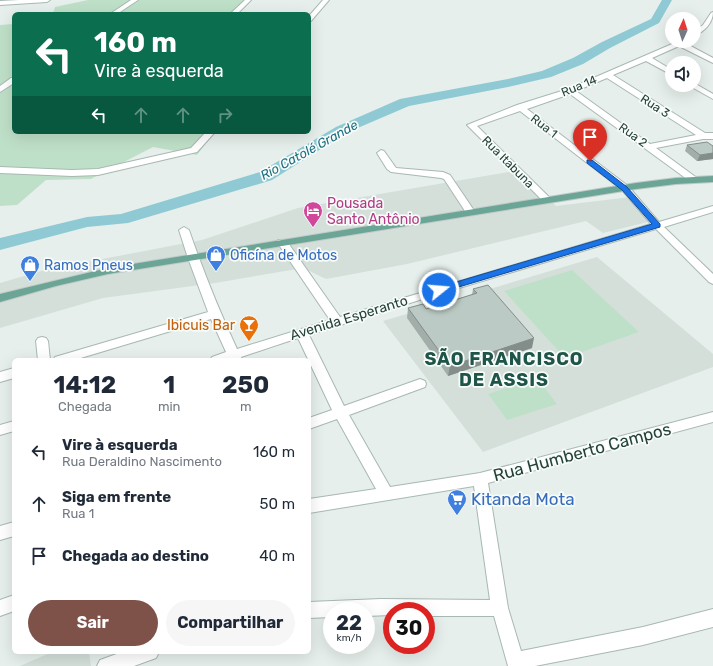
<!DOCTYPE html>
<html lang="pt">
<meta charset="utf-8">
<style>
:root{--surface:#fff;--page:#f6f6f7;--text:#1f2937;--muted:#747a83;--accent:#7f5249}
body{margin:0;font-family:Rubik,sans-serif;background:var(--page);color:var(--text);height:100vh;display:flex;flex-direction:column;font-size:15px;white-space:nowrap}
*{box-sizing:border-box;margin:0}
p{font-size:13px;color:var(--muted)}
.icon{flex:none;width:22px;height:22px;fill:none;stroke:currentColor;stroke-width:2;stroke-linecap:round;stroke-linejoin:round}
.map{position:relative;flex:1;overflow:hidden}
.side{position:absolute;left:12px;top:358px;width:299px;height:296px;display:flex;flex-direction:column;background:var(--surface);border-radius:6px;box-shadow:0 4px 16px #0002}
.side>*{flex:none}
.top-card{position:absolute;left:12px;top:12px;width:299px;height:122px;border-radius:6px;box-shadow:0 4px 16px #0002;background:#0b6e4f;color:#fff;overflow:hidden}
.needle{width:26px;rotate:3deg}
.tools{position:absolute;left:665px;top:12px;display:grid;gap:8px}
.tools a{display:grid;place-items:center;width:36px;height:36px;border-radius:50%;background:var(--surface);box-shadow:0 4px 16px #0002;font-size:20px}
.speed{position:absolute;left:323px;top:602px;display:flex;gap:8px;font-size:20px;font-weight:700;text-align:center}
.speed>*{display:grid;place-content:center;width:52px;height:52px;border-radius:50%;background:var(--surface);box-shadow:0 4px 16px #0002;line-height:1}
.speed small{font-size:10px;font-weight:400}
.speed .limit{border:6px solid #d22;background:#fff;color:#111}
.pin{position:absolute;display:grid;place-items:center;width:34px;height:34px;color:#fff;margin:-41px -17px;border-radius:50% 50% 50% 0;rotate:-45deg;box-shadow:0 0 4px #0007}
.pin .icon{rotate:45deg}
.me{position:absolute;width:44px;margin:-22px;rotate:73deg;stroke-linejoin:round;filter:drop-shadow(0 0 3px #0008)}
.turn{display:flex;align-items:center;gap:14px;height:84px;padding:0 16px;font-size:18px}
.turn .icon{width:52px;height:52px;stroke-width:2.5}
.turn b{display:block;font-size:28px;line-height:34px}
.lanes{display:flex;align-items:center;height:38px;padding:0 16px;background:#0003;justify-content:center;gap:20px;direction:ltr}
.lanes .off{opacity:.35}
.eta{display:flex;justify-content:space-evenly;align-items:center;height:68px;text-align:center}
.eta b{font-size:24px;font-weight:700;line-height:28px}
.action{display:flex;gap:8px;margin-top:auto;padding:8px 16px}
.action a{flex:1;height:46px;border-radius:24px;background:var(--accent);color:#fff;font-size:16px;font-weight:700;line-height:46px;text-align:center}
.action a+a{background:var(--page);color:var(--text)}
ul{padding:0;list-style:none}
li{display:flex;align-items:center;gap:12px;height:52px;padding:0 16px}
li div{flex:1}
li b{display:block;font-size:15px}
li em{font-style:normal}
.map>svg:first-child{display:block}
.built{fill:#d4dfda}
.green{fill:#bfe0c8}
.lines{fill:none;stroke-linecap:round;stroke-linejoin:round}
.river{fill:#8ec9d4;fill-rule:evenodd}
.minor-casing{stroke:#a8b8b2;stroke-width:2}
.major-casing{stroke:#c2cac8;stroke-width:2}
.minor{fill:#fff;fill-rule:evenodd}
.major{fill:#6aa596;fill-rule:evenodd}
.wall{fill:#a1aea9}
.shaded-wall{fill:#838d89}
.building{fill:#bbcac4;stroke:#838d89}
.route{fill:#1a73e8;stroke:#114b97}
.labels{text-anchor:middle;dominant-baseline:central;stroke-width:3.5;stroke-linejoin:round;paint-order:stroke}
.far-street-label{font-size:12px;fill:#24423a;stroke:#f7fbf9}
.far-water-label{font-size:13px;font-style:italic;fill:#1c6f80;stroke:#f7fbf9}
.hotel-label{font-size:14px;fill:#b23c85;stroke:#f7fbf9;text-anchor:start}
.shop-label{font-size:14px;fill:#366cbe;stroke:#f7fbf9;text-anchor:start}
.street-label{font-size:14px;fill:#24423a;stroke:#f7fbf9}
.food-label{font-size:14px;fill:#c56008;stroke:#f7fbf9;text-anchor:end}
.near-street-label{font-size:17px;fill:#24423a;stroke:#f7fbf9}
.near-shop-label{font-size:17px;fill:#366cbe;stroke:#f7fbf9;text-anchor:start}
.district-label{font-size:18px;font-weight:bold;letter-spacing:1px;fill:#1f5548;stroke:#f7fbf9}
</style>
<div class="map">
<svg width="713" height="666" viewBox="0 0 713 666">
<rect width="100%" height="100%" fill="#e6efeb"/>
<!-- built -->
<path class="built" d="M521 170 556 206 630 197 648 222 603 233 586 221 407 264 326 279 303 268 215 283 103 298 0 328V283L45 270 202 240 298 208Z
M597 257 713 354V367L483 452 383 321Z
M52 652H89L91 666H20Z"/>
<!-- green -->
<path class="green" d="M88 0H247L232 14H53L55 7Z
M14 24V132H215L197 155 153 147 91 179 46 180 17 205 0 206V25Z
M572 270 639 332 565 358 504 291Z
M537 378 557 404 507 420 488 394Z"/>
<g class="lines">
<!-- river -->
<path class="river" d="M662 0H672L659 23 610 48 583 64 551 77 508 87 409 106 346 133 272 180 128 223 87 227 0 250V238L87 217 121 214 260 172 336 127 400 99 508 79 542 71 573 58 602 42 651 19Z"/>
<defs>
<path id="minor" d="M19 0H50L47 2 0 5V1Z
M131 0H138L117 14H110Z
M245 0H251L237 14H230Z
M323 0H329L311 21 309 22V16Z
M713 12C713 23 704 32 694 36V31L703 25 711 13Z
M679 41H688L685 43 713 58V63L679 46 652 58 672 70V75L646 61 613 75 705 133H713V139H703L656 148 697 178 699 180 697 182H691L570 94 527 109 628 186 659 222 713 206V212L664 227 713 274V284L709 282 656 229 429 297 309 335 344 406 420 379 425 381 426 384 425 387 349 415 390 487 480 473 713 412V422L488 483 508 608 521 651 643 627 713 609V627L643 645 535 666H508L494 616H426V611H392V615L366 616V611H332V617L309 618V602L381 599 490 600 474 486 309 513V499L376 489 337 419 309 429V418L332 410 298 338 241 357 242 360H210L212 357 226 352 211 319 74 360H53L55 357 208 312 188 258 179 230 184 227 189 230C203 271 219 310 237 349L330 320 277 242 278 240H286L340 317 651 224 622 190 520 111 477 126 549 197 551 199 549 201H543L467 125 517 105 568 89ZM607 78 696 135 650 144 576 91Z
M11 78H14V83L0 92V86Z
M694 83 713 94V99L688 85H694Z
M206 132H215L197 152 98 175 72 176 0 173V167L72 170 98 169 191 148Z
M381 150 384 151 396 168 443 172 450 175 475 212 470 215 467 214 444 179 441 178 391 172 387 169 377 153Z
M42 337 46 338 48 341 50 360H38L36 341 38 338Z
M14 368V378L0 382V372Z
M14 421V431L0 435V425Z
M14 522V536L0 540V526Z
M14 595V611L0 616V600Z
M122 652H159L156 658 134 666H97L100 660Z"/>
<path id="major" d="M713 176V182L676 184 636 189 108 274 56 286 0 302V294L108 268 636 183 676 178Z"/>
</defs>
<!-- minor casing -->
<use href="#minor" class="minor-casing"/>
<!-- major casing -->
<use href="#major" class="major-casing"/>
<!-- minor -->
<use href="#minor" class="minor"/>
<!-- major -->
<use href="#major" class="major"/>
</g>
<!-- wall -->
<path class="wall" d="M687 145 713 146V159L697 161 685 151Z
M473 289 532 348 448 376 407 318 408 308 426 309 472 295Z"/>
<!-- shaded-wall -->
<path class="shaded-wall" d="M713 153V159L697 161 700 155Z
M534 338 532 348 448 376 450 366Z"/>
<!-- building -->
<path class="building" d="M707 142 713 146V153L700 155 687 145Z
M488 285 534 338 450 366 408 308 423 304 426 309 477 293 473 289Z"/>
<!-- route -->
<path class="route" d="M587 160H592L627 187 660 224V227L442 292H436L435 290 436 288 652 224 622 190 587 163Z"/>
<!-- icons -->
<defs>
<symbol id="hotel-pin" viewBox="-11 -11 22 30"><path d="M0 17L-7.5 6A9.5 9.5 0 1 1 7.5 6Z" fill="#d1479c" stroke="#f7fbf9"/><path d="M-6-4.5h1.5V1H6V5H4.5V3h-9V5H-6ZM-4 0a1.8 1.8 0 1 1 3.6 0ZM.5 0V-2.5h3Q6-2.5 6 0Z" fill="#fff"/></symbol>
<symbol id="shop-pin" viewBox="-11 -11 22 30"><path d="M0 17L-7.5 6A9.5 9.5 0 1 1 7.5 6Z" fill="#3f7fe0" stroke="#f7fbf9"/><path d="M-5-2.5h2.3a2.7 3.5 0 0 1 5.4 0H5L5.5 6h-11ZM-1.5-2.5h3a1.5 2.3 0 0 0-3 0Z" fill="#fff"/></symbol>
<symbol id="bar-pin" viewBox="-11 -11 22 30"><path d="M0 17L-7.5 6A9.5 9.5 0 1 1 7.5 6Z" fill="#e8710a" stroke="#f7fbf9"/><path d="M-6-5H6L.8 .8V4.5H3.5V6h-7V4.5H-.8V.8Z" fill="#fff"/></symbol>
<symbol id="supermarket-pin" viewBox="-11 -11 22 30"><path d="M0 17L-7.5 6A9.5 9.5 0 1 1 7.5 6Z" fill="#3f7fe0" stroke="#f7fbf9"/><path d="M-6-5.5h2.5l.6 2H6L4.5 2H-2.5L-4.4-4H-6ZM-1.5 3.2a1.3 1.3 0 1 0 .1 0ZM3 3.2a1.3 1.3 0 1 0 .1 0Z" fill="#fff"/></symbol>
</defs>
<g fill-rule="evenodd">
<use href="#hotel-pin" x="302" y="200" width="22" height="30"/>
<use href="#shop-pin" x="205" y="244" width="22" height="30"/>
<use href="#shop-pin" x="19" y="254" width="22" height="30"/>
<use href="#bar-pin" x="238" y="314" width="22" height="30"/>
<use href="#supermarket-pin" x="446" y="488" width="22" height="30"/>
</g>
<g class="labels">
<!-- far-street labels -->
<g class="far-street-label">
<text transform="translate(579 86) rotate(-22)">Rua 14</text>
<text transform="translate(655 106) rotate(33)">Rua 3</text>
<text transform="translate(544 126) rotate(38)">Rua 1</text>
<text transform="translate(633 135) rotate(36)">Rua 2</text>
<text transform="translate(508 162) rotate(45)">Rua Itabuna</text>
</g>
<!-- far-water labels -->
<g class="far-water-label">
<text transform="translate(309 150) rotate(-29)">Rio Catolé Grande</text>
</g>
<!-- hotel labels -->
<g class="hotel-label">
<text x="327" y="203">Pousada<tspan x="327" dy="16">Santo Antônio</tspan></text>
</g>
<!-- shop labels -->
<g class="shop-label">
<text x="230" y="255">Oficína de Motos</text>
<text x="44" y="265">Ramos Pneus</text>
</g>
<!-- street labels -->
<g class="street-label">
<text transform="translate(349 318) rotate(-17)">Avenida Esperanto</text>
</g>
<!-- food labels -->
<g class="food-label">
<text x="235" y="325">Ibicuis Bar</text>
</g>
<!-- near-street labels -->
<g class="near-street-label">
<text transform="translate(582 452) rotate(-15)">Rua Humberto Campos</text>
</g>
<!-- near-shop labels -->
<g class="near-shop-label">
<text x="471" y="499">Kitanda Mota</text>
</g>
<!-- district labels -->
<g class="district-label">
<text x="504" y="359">SÃO FRANCISCO<tspan x="504" dy="21">DE ASSIS</tspan></text>
</g>
</g>
</svg>
<div class="tools">
<a><svg class="needle" viewBox="-14 -14 28 28"><path d="M0-13l5 13h-10z" fill="#e53935"/><path d="M0 13l5-13h-10z" fill="#747a83"/></svg></a>
<a><svg class="icon" aria-label="sound" viewBox="0 0 24 24"><path d="M4 9h4l5-4v14l-5-4H4zM17 9q2 3 0 6"/></svg></a>
</div>
<div class="speed"><div>22<small>km/h</small></div><div class="limit">30</div></div>
<div class="pin" style="left:590px;top:161px;background:#d93025"><svg class="icon" aria-label="arrive" viewBox="0 0 24 24"><path d="M6 21V4h12l-3 4 3 4H6"/></svg></div>
<svg class="me" style="left:439px;top:290px" viewBox="-20 -20 40 40"><circle r="17" fill="#1a73e8" stroke="#fff" stroke-width="3"/><path d="M0-11L8 9 0 5-8 9z" fill="#fff"/></svg>
<div class="top-card">
<div class="turn"><svg class="icon" aria-label="left" viewBox="0 0 24 24"><path d="M17 20v-9H6M10 6l-5 5 5 5"/></svg><div><b>160 m</b>Vire à esquerda</div></div>
<div class="lanes"><svg class="icon" aria-label="left" viewBox="0 0 24 24"><path d="M17 20v-9H6M10 6l-5 5 5 5"/></svg><svg class="icon off" aria-label="ahead" viewBox="0 0 24 24"><path d="M12 20V5M6 11l6-6 6 6"/></svg><svg class="icon off" aria-label="ahead" viewBox="0 0 24 24"><path d="M12 20V5M6 11l6-6 6 6"/></svg><svg class="icon off" aria-label="right" viewBox="0 0 24 24"><path d="M7 20v-9h11M14 6l5 5-5 5"/></svg></div>
</div>
<section class="side">
<div class="eta">
<div><b>14:12</b><p>Chegada</p></div>
<div><b>1</b><p>min</p></div>
<div><b>250</b><p>m</p></div>
</div>
<ul>
<li><svg class="icon" aria-label="left" viewBox="0 0 24 24"><path d="M17 20v-9H6M10 6l-5 5 5 5"/></svg><div><b>Vire à esquerda</b><p>Rua Deraldino Nascimento</p></div><em>160 m</em></li>
<li><svg class="icon" aria-label="ahead" viewBox="0 0 24 24"><path d="M12 20V5M6 11l6-6 6 6"/></svg><div><b>Siga em frente</b><p>Rua 1</p></div><em>50 m</em></li>
<li><svg class="icon" aria-label="arrive" viewBox="0 0 24 24"><path d="M6 21V4h12l-3 4 3 4H6"/></svg><div><b>Chegada ao destino</b></div><em>40 m</em></li>
</ul>
<div class="action"><a>Sair</a><a>Compartilhar</a></div>
</section>
</div>
